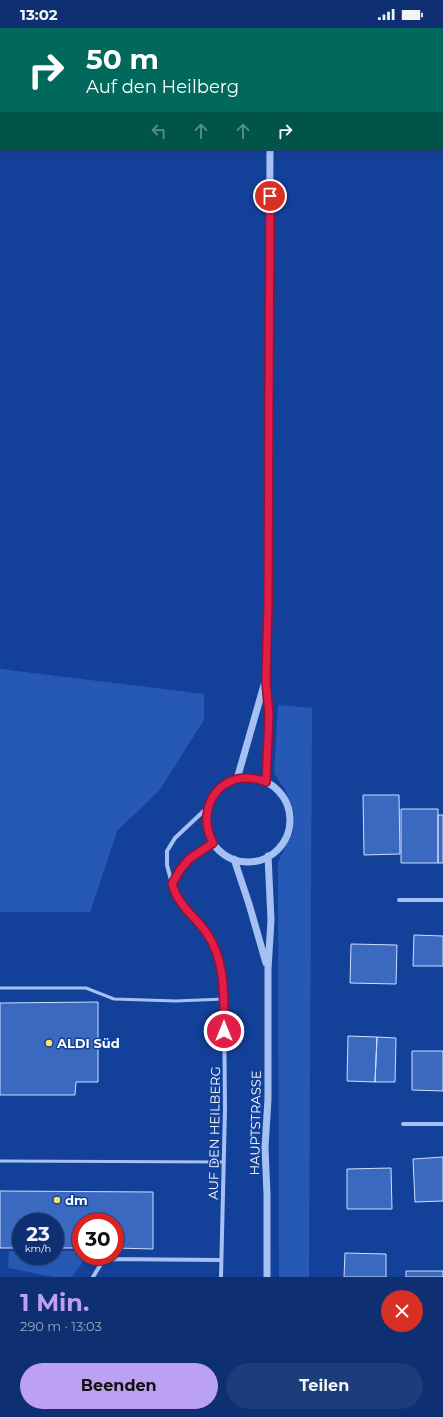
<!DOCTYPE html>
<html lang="de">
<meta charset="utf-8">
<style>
:root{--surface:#0e3072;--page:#1c3c7a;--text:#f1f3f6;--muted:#9ba9c4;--line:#2e4b84;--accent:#bca0f2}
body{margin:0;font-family:Montserrat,sans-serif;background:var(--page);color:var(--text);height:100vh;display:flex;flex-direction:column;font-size:15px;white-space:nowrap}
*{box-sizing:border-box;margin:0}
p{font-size:13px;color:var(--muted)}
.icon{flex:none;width:22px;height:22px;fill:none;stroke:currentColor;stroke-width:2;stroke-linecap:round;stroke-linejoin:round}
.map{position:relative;height:1249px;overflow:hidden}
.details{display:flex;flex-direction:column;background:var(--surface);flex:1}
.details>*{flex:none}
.top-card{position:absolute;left:0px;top:0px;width:443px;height:122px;box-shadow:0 1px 3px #0004,0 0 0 1px var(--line);background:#00695c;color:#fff;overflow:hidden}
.speed{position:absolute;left:12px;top:1185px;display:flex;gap:8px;font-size:20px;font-weight:700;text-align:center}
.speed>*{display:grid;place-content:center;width:52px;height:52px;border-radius:50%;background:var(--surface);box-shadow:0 1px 3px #0004,0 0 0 1px var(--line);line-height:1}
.speed small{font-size:10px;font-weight:400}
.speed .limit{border:6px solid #d22;background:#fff;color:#111}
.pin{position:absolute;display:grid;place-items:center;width:34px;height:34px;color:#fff;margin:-17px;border:2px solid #fff;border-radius:50%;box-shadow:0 1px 4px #0007}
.me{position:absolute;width:44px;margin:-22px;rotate:0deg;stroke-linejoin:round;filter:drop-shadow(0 0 3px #0008)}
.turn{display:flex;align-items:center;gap:14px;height:84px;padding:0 20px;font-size:18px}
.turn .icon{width:52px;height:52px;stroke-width:2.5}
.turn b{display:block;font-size:28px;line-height:34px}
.lanes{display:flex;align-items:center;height:38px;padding:0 20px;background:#0003;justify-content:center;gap:20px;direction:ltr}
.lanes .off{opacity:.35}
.round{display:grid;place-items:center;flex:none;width:42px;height:42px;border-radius:21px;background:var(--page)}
.summary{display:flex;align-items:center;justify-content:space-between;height:68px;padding:0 20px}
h1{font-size:24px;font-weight:700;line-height:30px;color:var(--accent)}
.button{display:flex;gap:8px;margin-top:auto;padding:8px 20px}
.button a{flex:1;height:46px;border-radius:24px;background:var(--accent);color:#111;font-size:16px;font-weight:700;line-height:46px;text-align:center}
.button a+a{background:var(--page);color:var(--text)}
.status{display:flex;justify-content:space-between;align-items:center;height:28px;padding:0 20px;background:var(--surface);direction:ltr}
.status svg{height:11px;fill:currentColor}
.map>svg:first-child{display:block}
.green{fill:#2659b6}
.building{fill:#3c69c0;stroke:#cddefd}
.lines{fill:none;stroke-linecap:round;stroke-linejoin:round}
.service{stroke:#a5c1f3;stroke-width:3}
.minor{stroke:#a5c1f3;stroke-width:4}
.tertiary{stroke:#a5c1f3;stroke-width:7}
.route-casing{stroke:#92132f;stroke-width:10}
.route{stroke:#e11d48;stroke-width:7}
.poi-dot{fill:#ffe267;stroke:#134098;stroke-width:1.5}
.labels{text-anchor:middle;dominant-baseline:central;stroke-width:3;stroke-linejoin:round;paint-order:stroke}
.poi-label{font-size:13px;font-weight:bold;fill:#fff;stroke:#134098;text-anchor:start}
.street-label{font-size:13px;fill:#fff;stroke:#134098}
</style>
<div class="status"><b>13:02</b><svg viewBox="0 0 49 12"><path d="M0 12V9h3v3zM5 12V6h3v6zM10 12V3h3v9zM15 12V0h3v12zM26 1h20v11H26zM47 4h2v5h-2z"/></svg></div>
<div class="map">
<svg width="443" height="1249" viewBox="0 0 443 1249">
<rect width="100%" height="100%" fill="#134098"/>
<!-- green -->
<path class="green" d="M0 641 204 666V692L159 763 117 803 90 884H0Z
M278 677 312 680 309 1249H279L278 834 293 804 294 785 286 763 274 745Z
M9 1223H21V1228H55V1223H81V1228H87L72 1249H53L8 1240Z"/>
<!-- building -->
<path class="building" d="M363 767H399L400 826 364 827Z
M401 781H438V835H401Z
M438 787H443V835H438Z
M414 907 443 908V938H413Z
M351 916 397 917 396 956 350 955Z
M98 974V1054H76L75 1067H0V975Z
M348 1008 377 1009 375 1054 347 1053Z
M377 1009 396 1010 395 1054H375Z
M412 1023H443V1063L412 1062Z
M443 1129V1173L415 1174 413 1131Z
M391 1140 392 1181H347V1141Z
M0 1163 153 1164V1221L115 1220V1194H81V1220H55V1194H21V1220H0Z
M345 1225 386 1226V1249H344Z
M406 1243H443V1249H406Z"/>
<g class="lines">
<!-- service -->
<path class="service" d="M0 960H86L114 971 176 973 224 971
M0 1133 224 1134"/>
<!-- minor -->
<path class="minor" d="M208 779 175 810 167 823V837L172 856 179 872 206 905 215 923 221 941 224 971 225 1081 221 1249
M172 856 180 842 189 831 213 815
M399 872H443
M403 1096H443
M93 1249 104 1231 221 1232"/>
<!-- tertiary -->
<path class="tertiary" d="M270 1V0
M206 792a42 42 0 1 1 84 0a42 42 0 1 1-84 0Z
M237 751 264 657
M266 754 269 687 265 653 268 576 270 121
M234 831 249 876 266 935
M267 1249V1167L265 1119 268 1071V941L271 892 268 828"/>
</g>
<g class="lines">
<defs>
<path id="route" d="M224 1003C224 970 226 932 206 904 198 893 187 884 180 873 176 868 174 861 172 856L180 842 189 831 213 815C193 776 225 737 266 754L269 687 266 653 268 576 270 168"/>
</defs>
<!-- route casing -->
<use href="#route" class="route-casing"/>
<!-- route -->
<use href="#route" class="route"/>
</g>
<!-- markers -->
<g class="poi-dot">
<circle cx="49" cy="1015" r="4"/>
<circle cx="57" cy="1172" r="4"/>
</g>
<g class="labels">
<!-- poi labels -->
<g class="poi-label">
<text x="57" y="1015">ALDI Süd</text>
<text x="65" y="1172">dm</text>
</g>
<!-- street labels -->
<g class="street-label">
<text transform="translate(255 1095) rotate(-89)">HAUPTSTRASSE</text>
<text transform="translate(214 1105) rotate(-89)">AUF DEN HEILBERG</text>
</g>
</g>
</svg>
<div class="speed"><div>23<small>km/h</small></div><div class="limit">30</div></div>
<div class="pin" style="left:270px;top:168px;background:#d93025"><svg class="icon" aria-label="arrive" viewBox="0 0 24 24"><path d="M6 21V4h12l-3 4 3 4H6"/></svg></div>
<svg class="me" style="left:224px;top:1003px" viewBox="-20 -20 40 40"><circle r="17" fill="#e11d48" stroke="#fff" stroke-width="3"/><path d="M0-11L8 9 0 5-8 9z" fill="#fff"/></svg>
<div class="top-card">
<div class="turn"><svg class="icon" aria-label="right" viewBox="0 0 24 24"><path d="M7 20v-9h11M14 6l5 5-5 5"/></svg><div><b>50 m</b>Auf den Heilberg</div></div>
<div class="lanes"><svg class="icon off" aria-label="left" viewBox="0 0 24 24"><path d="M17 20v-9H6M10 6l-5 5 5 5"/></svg><svg class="icon off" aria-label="ahead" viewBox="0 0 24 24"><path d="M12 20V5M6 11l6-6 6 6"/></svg><svg class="icon off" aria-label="ahead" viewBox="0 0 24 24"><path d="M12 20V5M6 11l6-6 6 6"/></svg><svg class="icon" aria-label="right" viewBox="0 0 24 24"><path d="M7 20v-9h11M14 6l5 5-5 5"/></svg></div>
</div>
</div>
<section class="details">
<div class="summary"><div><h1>1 Min.</h1><p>290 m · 13:03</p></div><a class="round" style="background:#d93025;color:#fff"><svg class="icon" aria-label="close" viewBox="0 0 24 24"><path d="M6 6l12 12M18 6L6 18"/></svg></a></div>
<div class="button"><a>Beenden</a><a>Teilen</a></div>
</section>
